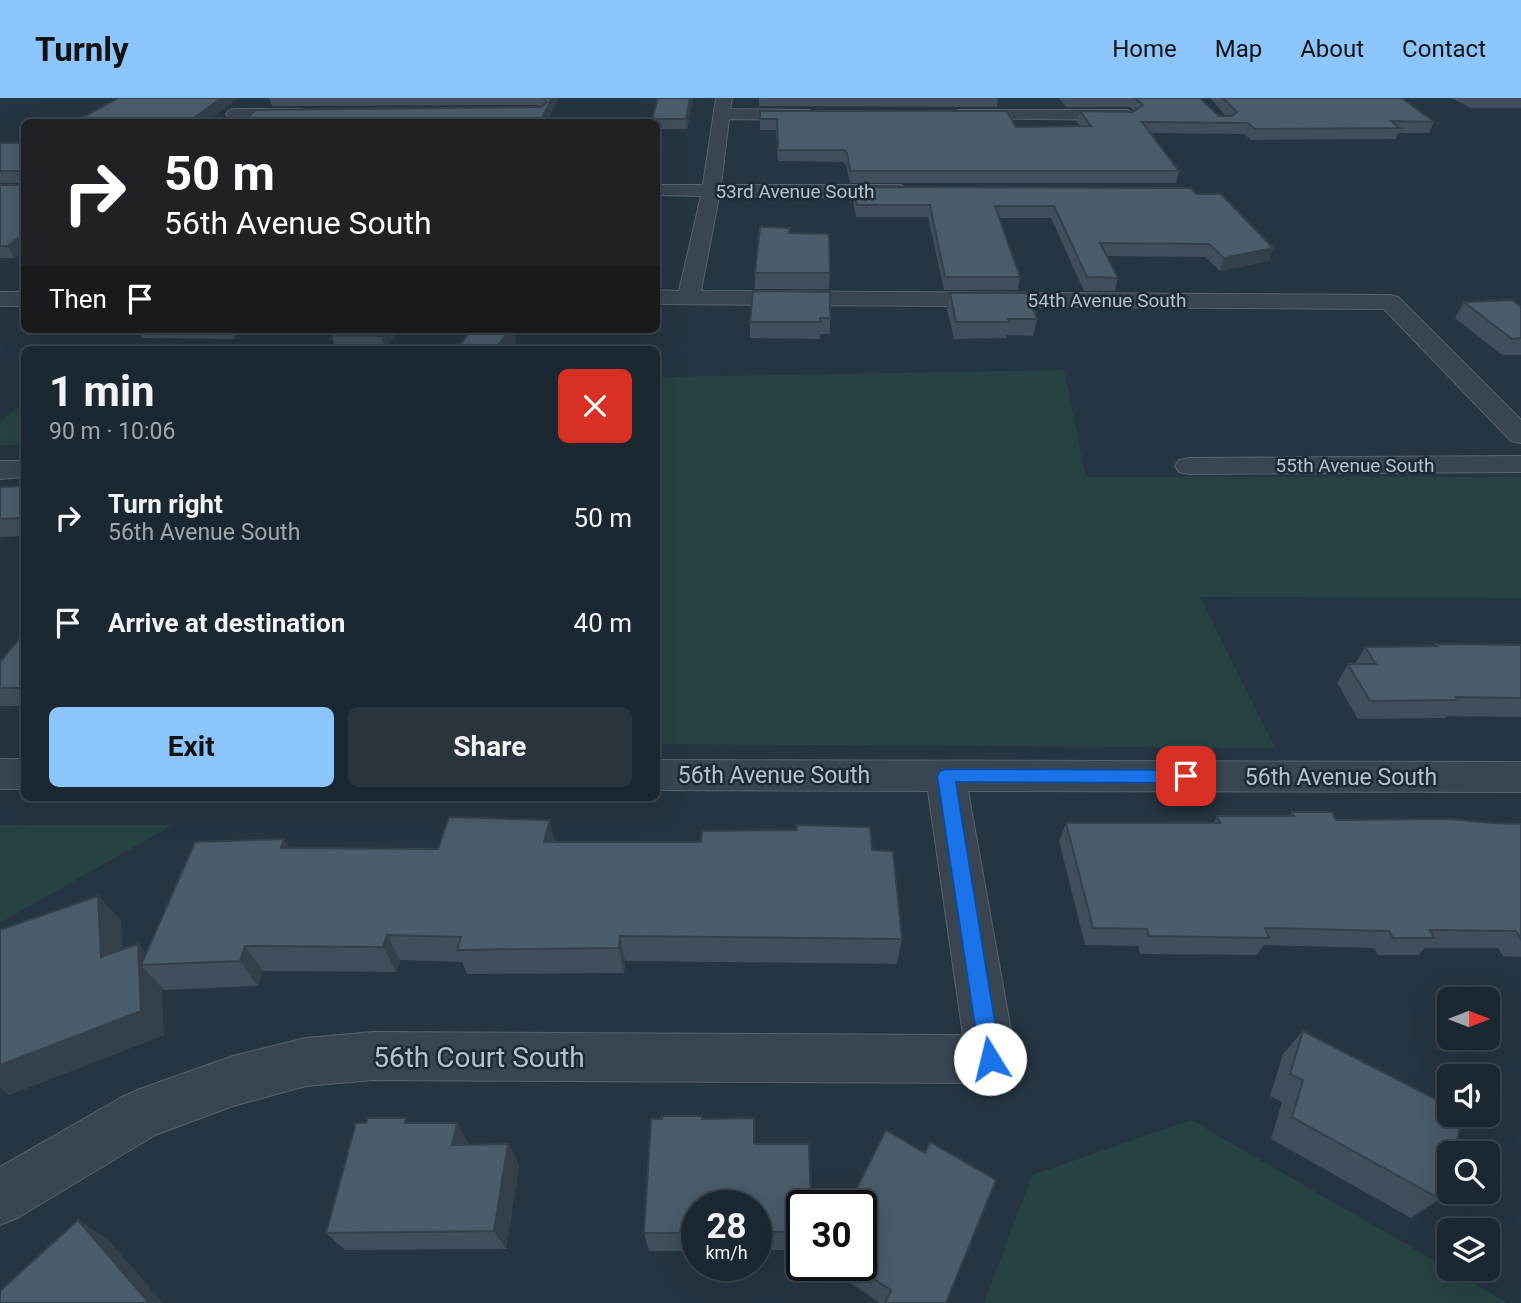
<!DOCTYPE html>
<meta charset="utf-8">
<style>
:root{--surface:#1c2831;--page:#29343d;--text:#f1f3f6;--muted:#a0a6ab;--line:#3a444d;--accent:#8bc5fb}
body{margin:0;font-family:Roboto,sans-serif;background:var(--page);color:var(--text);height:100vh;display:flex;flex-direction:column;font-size:26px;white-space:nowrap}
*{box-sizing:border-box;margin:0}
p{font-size:23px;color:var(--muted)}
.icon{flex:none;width:38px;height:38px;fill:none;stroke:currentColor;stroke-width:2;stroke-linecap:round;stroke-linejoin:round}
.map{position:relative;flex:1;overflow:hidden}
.sheet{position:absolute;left:21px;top:248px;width:639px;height:455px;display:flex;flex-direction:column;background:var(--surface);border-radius:10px;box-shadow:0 7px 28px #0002,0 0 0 2px var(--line)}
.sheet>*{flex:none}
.top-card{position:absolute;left:21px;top:21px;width:639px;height:214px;border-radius:10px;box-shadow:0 7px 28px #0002,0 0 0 2px var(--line);background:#202124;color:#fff;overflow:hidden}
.needle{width:46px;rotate:90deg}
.fabs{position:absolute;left:1437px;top:889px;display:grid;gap:14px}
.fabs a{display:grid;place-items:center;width:63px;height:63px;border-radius:10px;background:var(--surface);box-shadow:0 7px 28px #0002,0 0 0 2px var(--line);font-size:35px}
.speed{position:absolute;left:681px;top:1092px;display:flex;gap:14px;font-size:35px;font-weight:700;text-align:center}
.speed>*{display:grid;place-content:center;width:91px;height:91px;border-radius:50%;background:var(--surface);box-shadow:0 7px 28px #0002,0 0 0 2px var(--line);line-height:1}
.speed small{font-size:18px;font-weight:400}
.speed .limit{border:4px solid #111;border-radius:10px;background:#fff;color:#111}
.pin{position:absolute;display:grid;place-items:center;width:60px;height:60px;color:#fff;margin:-30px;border-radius:14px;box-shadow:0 4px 10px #0006}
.me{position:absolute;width:77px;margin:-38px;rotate:351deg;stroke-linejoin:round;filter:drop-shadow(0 0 5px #0008)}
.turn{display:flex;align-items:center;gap:24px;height:147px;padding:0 28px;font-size:32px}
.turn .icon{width:91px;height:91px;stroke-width:2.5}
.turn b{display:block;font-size:49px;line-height:60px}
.then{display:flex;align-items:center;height:66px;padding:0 28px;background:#0003;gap:14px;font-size:26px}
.round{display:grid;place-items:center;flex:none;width:74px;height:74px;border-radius:10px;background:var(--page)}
.summary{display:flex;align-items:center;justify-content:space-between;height:119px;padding:0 28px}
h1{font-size:42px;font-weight:700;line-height:52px}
.button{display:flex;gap:14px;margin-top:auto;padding:14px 28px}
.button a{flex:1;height:80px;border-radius:10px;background:var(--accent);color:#111;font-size:28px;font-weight:700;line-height:80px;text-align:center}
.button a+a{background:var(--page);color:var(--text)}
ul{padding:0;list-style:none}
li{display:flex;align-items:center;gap:21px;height:105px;padding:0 28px}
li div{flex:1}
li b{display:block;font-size:26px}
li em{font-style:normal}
header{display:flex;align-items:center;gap:42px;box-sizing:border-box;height:98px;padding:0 35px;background:var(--accent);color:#111}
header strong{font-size:33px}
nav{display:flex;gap:38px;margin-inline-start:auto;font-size:24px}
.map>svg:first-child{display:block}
.green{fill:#274242}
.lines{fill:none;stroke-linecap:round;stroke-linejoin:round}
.street-casing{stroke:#57646e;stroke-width:2}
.street{fill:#394651;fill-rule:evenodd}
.wall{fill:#404f5b}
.shaded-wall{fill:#34404a}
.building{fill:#4b5c6a;stroke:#34404a;stroke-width:2}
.route{fill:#1a73e8;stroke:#114b97;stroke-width:2}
.labels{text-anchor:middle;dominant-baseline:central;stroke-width:5;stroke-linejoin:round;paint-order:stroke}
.far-street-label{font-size:19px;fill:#b6c1cb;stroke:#1e2b36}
.street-label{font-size:23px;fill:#b6c1cb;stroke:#1e2b36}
.near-street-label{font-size:28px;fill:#b6c1cb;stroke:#1e2b36}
</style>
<header>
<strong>Turnly</strong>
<nav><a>Home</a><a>Map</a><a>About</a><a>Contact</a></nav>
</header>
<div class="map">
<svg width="1521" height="1205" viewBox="0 0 1521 1205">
<rect width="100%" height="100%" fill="#253541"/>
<!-- green -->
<path class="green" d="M1064 272 1086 379H1521V500L1200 499 1275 650 656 646V279Z
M24 304V347H0V324Z
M0 727H173L0 825Z
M1191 1022 1508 1205H984L1032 1077Z"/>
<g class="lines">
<defs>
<path id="street" d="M716 0H732L730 11 810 12 818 17 810 22 729 21 721 87H901L910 93 901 99 719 98 701 193 1390 197 1398 199 1521 322V345L1511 343 1384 211 656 206V192L679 193 701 98 656 97V87H703Z
M234 11H302L310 16 302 21 228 19 226 16 228 13Z
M959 12H1128L1136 17 1128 22 953 20 951 17 953 14Z
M0 194H24V208H0Z
M1521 358V374L1189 376 1179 374 1175 368 1179 362 1189 360Z
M0 363H24V379L0 381Z
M0 661H24V691H0Z
M656 662 1521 664V694L968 693 1016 961 1009 978 991 985 373 982 306 988 233 1008 155 1037 19 1119 0 1127V1069L122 999 140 991 233 958 306 940 373 934 963 937 928 693 656 692Z"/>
</defs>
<!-- street casing -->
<use href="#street" class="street-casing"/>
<!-- street -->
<use href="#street" class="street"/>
</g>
<!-- wall -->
<path class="wall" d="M269 0H559L541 9 538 7 272 8Z
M693 0 687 31H656V24H653L652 21Z
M759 0H998L997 9 759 8Z
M1059 0H1200L1219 18H1226L1210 0H1402L1434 24 1429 35H1398L1396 41 1251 42 1244 36 1150 35 1179 73 1176 85H850L846 67 843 64 778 63 776 32H760V13L1016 29 1080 28 1077 24 1080 13H1134L1130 9H1066Z
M1451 0H1521V10H1471Z
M0 45H24V153L14 160H0V87H20V85H0Z
M853 89 1196 96 1273 150 1269 163 1220 173 1205 159 1107 158 1118 180 1115 193H1084L1051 120H999L1020 179 1018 192H944L928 119H856L853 101Z
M790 135 830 175 829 191H755V175Z
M950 195 1037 221 1033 238 1007 237 1006 240 954 241 947 211Z
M1464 204 1521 209V257H1502L1455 220Z
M830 220V236H820V241L750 240V224Z
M138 231H269L265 236H238L234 241 142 240Z
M336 231H397L387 252H336L332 238Z
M24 388V438L0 439V389Z
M24 535V608H0V564Z
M1435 546 1521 547V619L1447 618 1445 620 1358 621 1337 585 1348 566H1355L1365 549 1434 548Z
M1292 714 1336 722 1521 726V859L1503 858 1498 850H1425L1418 857H1378L1374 850 1264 847 1257 857 1140 856 1138 848 1085 847 1059 743 1066 725H1214L1217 718H1289Z
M284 741 289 750 438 751 555 744 872 752 902 841 897 866 625 863 624 875 467 876 462 864 400 862 396 874 263 873 258 888 163 892 161 889 164 937 9 997 0 990V832L98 798 121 823 122 852 138 846 146 856Z
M1303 933 1449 1055V1066L1446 1068 1440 1101 1411 1120 1271 1041 1282 1004 1270 998 1283 956Z
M703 1021 754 1046 802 1108V1152H756V1108H696V1153H649L644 1135Z
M410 1025H457L469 1047 508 1046 519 1067 506 1151 345 1152 326 1135Z
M824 1167H861L946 1205H880Z"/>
<!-- shaded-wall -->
<path class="shaded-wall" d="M221 0H238L207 24H189Z
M552 0H559L547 24H540Z
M690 0H693L687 31 686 21Z
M24 135V153L14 160 8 148Z
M1273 150 1269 163 1220 173 1224 160Z
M230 231H236L238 236 234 241Z
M385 231H397L387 252H385L381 238Z
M510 231H514L516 243 510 252H495Z
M550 722 556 748 544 744Z
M284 741 299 767 281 750Z
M98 798 121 823 124 884 101 859Z
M387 837 400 862 396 874 383 849Z
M620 838 625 863 624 875 619 850Z
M138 846 156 867H141L161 889 164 937 9 997 0 990V967Z
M245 848 263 873 258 888 240 863Z
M457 1025 469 1046 464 1068 452 1047Z
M508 1046 519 1067 506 1151 494 1133Z
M78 1122 107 1140 163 1205H149Z"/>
<!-- building -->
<path class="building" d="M118 0H221L189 24H74Z
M542 0H552L540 24H244L255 12 541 9 547 4Z
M658 0H690L686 21H652Z
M1134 0H1200L1219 18H1232L1237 14 1223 0H1402L1434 24 1391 23 1400 30 1255 31 1248 25 1142 24 1179 73H850L847 55 844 52H778L777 21H760V13H1007L1016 29 1091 28 1080 13 1133 14 1143 7Z
M0 45H24V135L8 148H0V87H20V73H0Z
M853 89 1191 90 1196 96H1221L1273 150 1224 160 1209 146 1100 145 1118 180 1087 179 1054 108H995L1020 179H945L930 107H857Z
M760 129 790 130 789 135 829 136 830 175H755Z
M753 193 830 194V220H820L821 224H750Z
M950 195H1027L1037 221H1008L1009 224H956Z
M1512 202 1521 209V240L1512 241 1464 204Z
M336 231H385L381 238H332Z
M472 231H510L495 252 457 251Z
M24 388V420L0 421V389Z
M24 535V590H0V564Z
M1435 546 1521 547V600L1456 599 1458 602 1370 603 1348 566H1376L1365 549 1437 548Z
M1292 714H1332L1336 722 1450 721 1492 725 1521 726V841L1516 833 1430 832 1434 840H1393L1389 833 1265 830 1269 840 1149 838 1147 831 1093 830 1066 725H1220L1217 718H1294Z
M449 719 550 722 544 744H701L702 733 797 732V727L870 729 872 752 893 753 902 841 620 838 619 850 457 852 461 839 387 837 383 849 245 848 240 863 141 867 195 744 284 741 281 750 438 751Z
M98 798 101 859 138 846 141 913 0 967V832Z
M1303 933 1449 1008V1017H1462L1455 1055H1449V1061L1448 1060 1440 1101 1292 1019 1303 982 1290 976Z
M662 1018H702V1021L754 1020V1046H809L811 1108H802V1134H756V1108H696V1135H644L651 1021H662Z
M368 1020H406L405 1025H457L452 1047 508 1046 494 1133 326 1135 356 1025H366Z
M886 1032 925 1055 930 1044 996 1082 946 1205H885L891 1192 852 1167H861V1108H848Z
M78 1122 149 1205H0V1193Z"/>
<!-- route -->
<path class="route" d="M946 671 1186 672 1192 674 1195 678 1192 683 1186 685 956 684 1001 961 998 968 990 971 983 968 980 961 937 678 940 673Z"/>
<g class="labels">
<!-- far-street labels -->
<g class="far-street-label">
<text x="795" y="93">53rd Avenue South</text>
<text x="1107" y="202">54th Avenue South</text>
<text x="1355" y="367">55th Avenue South</text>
</g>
<!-- street labels -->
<g class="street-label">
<text x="774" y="677">56th Avenue South</text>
<text x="1341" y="679">56th Avenue South</text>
</g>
<!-- near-street labels -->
<g class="near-street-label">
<text x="479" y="959">56th Court South</text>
</g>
</g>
</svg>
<div class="fabs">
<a><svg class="needle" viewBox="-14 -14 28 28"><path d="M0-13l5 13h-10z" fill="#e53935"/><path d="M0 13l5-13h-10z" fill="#a0a6ab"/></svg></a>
<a><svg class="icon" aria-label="sound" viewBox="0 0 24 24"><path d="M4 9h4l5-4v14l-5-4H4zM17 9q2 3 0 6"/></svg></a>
<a><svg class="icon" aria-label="search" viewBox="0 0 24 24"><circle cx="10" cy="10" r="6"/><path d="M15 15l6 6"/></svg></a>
<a><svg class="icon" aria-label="layers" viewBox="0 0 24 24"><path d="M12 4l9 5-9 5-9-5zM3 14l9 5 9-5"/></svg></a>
</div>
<div class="speed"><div>28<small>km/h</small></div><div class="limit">30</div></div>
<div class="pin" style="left:1186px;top:678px;background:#d93025"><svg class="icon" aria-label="arrive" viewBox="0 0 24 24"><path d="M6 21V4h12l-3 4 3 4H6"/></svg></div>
<svg class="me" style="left:990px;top:961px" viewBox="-20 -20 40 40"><circle r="19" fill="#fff"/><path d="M0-13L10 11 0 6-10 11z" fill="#1a73e8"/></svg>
<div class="top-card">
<div class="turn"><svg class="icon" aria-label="right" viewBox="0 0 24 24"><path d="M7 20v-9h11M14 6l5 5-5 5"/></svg><div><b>50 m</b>56th Avenue South</div></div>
<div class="then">Then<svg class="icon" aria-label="arrive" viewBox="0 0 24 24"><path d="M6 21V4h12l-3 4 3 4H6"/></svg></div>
</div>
<section class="sheet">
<div class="summary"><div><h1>1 min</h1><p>90 m · 10:06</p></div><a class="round" style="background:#d93025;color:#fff"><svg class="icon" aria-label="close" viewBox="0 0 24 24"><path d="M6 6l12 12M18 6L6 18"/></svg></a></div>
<ul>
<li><svg class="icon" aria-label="right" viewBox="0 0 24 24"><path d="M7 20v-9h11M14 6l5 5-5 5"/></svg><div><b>Turn right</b><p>56th Avenue South</p></div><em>50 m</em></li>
<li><svg class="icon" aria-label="arrive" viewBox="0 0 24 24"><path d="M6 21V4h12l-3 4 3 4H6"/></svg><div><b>Arrive at destination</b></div><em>40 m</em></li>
</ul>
<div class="button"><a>Exit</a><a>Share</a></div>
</section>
</div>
